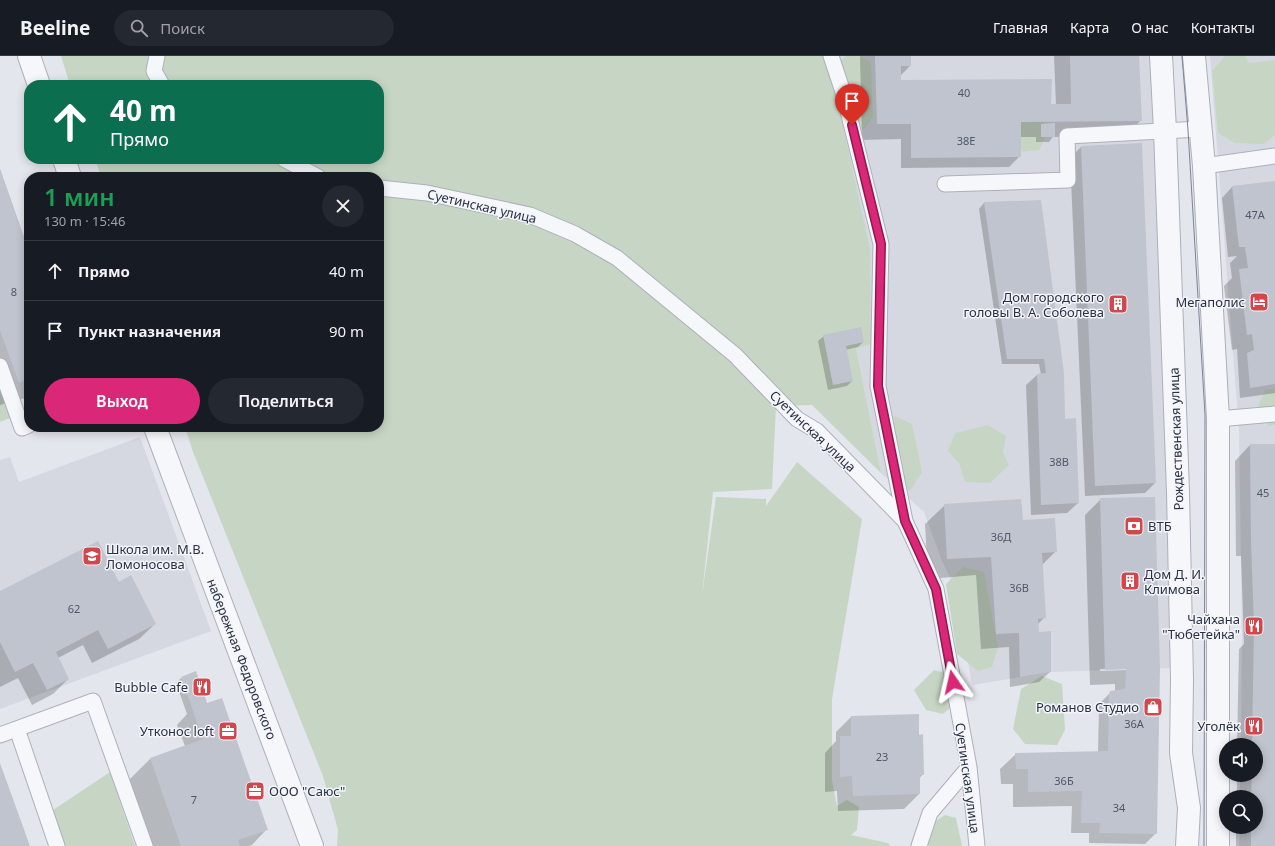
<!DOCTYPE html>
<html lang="ru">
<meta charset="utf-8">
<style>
:root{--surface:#171b24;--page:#242831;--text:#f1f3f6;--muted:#9ea1a6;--line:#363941;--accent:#db2777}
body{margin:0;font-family:"Noto Sans",sans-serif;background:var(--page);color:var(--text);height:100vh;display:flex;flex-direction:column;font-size:15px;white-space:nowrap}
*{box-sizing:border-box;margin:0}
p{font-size:13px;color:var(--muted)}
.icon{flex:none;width:22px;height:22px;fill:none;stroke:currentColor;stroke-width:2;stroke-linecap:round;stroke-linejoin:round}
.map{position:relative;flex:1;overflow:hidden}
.sheet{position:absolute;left:24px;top:116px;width:360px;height:260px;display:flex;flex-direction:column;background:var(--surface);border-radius:16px;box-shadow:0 2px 10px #0003}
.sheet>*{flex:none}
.top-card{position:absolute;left:24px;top:24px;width:360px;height:84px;border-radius:16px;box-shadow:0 2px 10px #0003;background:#0b6e4f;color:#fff;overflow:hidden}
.buttons{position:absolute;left:1219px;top:682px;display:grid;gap:8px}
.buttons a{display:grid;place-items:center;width:44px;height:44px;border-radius:50%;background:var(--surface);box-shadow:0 2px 10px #0003;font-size:20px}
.pin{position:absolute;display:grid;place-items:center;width:34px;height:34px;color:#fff;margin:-41px -17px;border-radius:50% 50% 50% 0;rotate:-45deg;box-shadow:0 0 4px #0007}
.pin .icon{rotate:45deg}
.me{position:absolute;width:44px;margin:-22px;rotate:349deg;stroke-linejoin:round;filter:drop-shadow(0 0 3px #0008)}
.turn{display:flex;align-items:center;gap:14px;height:84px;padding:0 20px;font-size:18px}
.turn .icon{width:52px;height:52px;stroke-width:2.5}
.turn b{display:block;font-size:28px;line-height:34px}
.round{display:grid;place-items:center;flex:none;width:42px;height:42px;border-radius:21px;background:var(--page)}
.overview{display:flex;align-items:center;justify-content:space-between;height:68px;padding:0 20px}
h1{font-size:24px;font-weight:600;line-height:30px;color:#1e9e55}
.button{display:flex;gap:8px;margin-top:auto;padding:8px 20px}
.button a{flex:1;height:46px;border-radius:24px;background:var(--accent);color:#fff;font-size:16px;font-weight:600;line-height:46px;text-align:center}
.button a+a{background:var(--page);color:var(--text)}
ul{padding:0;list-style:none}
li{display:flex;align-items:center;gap:12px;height:60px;padding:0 20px;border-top:1px solid var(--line)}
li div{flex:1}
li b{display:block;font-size:15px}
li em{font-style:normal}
header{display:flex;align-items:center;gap:24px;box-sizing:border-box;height:56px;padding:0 20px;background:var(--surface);border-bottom:1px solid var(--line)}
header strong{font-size:19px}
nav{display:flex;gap:22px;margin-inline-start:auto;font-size:14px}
.search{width:280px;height:36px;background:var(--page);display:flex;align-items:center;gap:10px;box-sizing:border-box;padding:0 14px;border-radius:22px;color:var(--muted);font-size:15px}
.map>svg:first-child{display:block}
.built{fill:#d5d8e1}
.green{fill:#c7d6c4}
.shadow{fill:#0003;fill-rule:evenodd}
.building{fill:#c0c4cf}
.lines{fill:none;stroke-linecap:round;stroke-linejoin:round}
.service-casing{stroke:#acb0ba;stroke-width:17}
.pedestrian-casing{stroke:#acb0ba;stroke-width:24}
.minor-casing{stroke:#acb0ba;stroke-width:24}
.service{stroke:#f6f7fa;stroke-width:15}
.pedestrian{stroke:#f6f7fa;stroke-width:22}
.minor{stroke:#f6f7fa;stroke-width:22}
.tram{stroke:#7c8396;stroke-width:1}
.route-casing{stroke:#8e194d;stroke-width:10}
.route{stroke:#db2777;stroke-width:7}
.labels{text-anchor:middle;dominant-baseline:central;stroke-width:3;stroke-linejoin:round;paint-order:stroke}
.number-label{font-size:11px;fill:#505668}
.street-label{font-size:13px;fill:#2a3145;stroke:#f3f5f9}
.poi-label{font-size:13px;fill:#2a3145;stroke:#f3f5f9;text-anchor:end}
</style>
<header>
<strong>Beeline</strong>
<div class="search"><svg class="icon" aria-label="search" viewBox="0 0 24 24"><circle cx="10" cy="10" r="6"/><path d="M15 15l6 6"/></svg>Поиск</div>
<nav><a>Главная</a><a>Карта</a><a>О нас</a><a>Контакты</a></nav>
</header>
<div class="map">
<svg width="1275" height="790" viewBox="0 0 1275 790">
<rect width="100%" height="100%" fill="#e3e6ec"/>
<!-- built -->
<path class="built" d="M823 0H1153L1158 92 1171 612 1051 616 972 629 955 532 942 505 924 456 881 417 856 292 827 7Z
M1210 0H1275V790H1239L1240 771H1256V741H1240V719H1256V689H1241L1242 577 1239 374Z
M140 381 211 575 0 653V404L10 401 19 426Z"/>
<!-- green -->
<path class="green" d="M61 0H823L827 7 837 43 870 193 871 288 856 292 881 417 812 349 776 350 772 433 713 436 702 539 716 441 766 443V450L797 406 862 463 832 643V725L837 750 847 744 859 751 857 774 851 779 888 787 890 790H337L338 774 323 720 193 396 185 371H379V121H101L95 103H379V29H70Z
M846 0H858L871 6 873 61 864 74 847 65 848 24 840 6Z
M1225 0H1245L1249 7 1275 4V79L1264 88 1235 87 1218 77 1212 15Z
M1037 58 1049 73 1039 94 1023 96 1010 82 1017 61Z
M1275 333V369L1268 370 1258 351 1265 334Z
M0 335 10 362 0 366Z
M895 360 912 368 922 416 910 435 893 425 885 375Z
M988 369 1006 380 1003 396 1009 409 990 427 965 426 959 407 948 395 955 377Z
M963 511 984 516 998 591 992 611 978 615 957 598 946 528Z
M934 614 957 620 961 642 943 658 926 654 914 634Z
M1042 620 1062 628 1065 674 1057 689 1025 688 1013 673 1021 633Z
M110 716 135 790H60L53 754Z
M945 759 956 762 962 790H928L933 767Z"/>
<!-- shadow -->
<path class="shadow" d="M860 0H910V10L900 20V25L1050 49H1056L1054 0H1138L1141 64 1126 80 1053 81 1049 86H1036V81H1020V100L1009 111 901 112V83L862 84Z
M1141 88 1155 427 1145 437 1085 440 1070 102 1081 91Z
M0 113 29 196V341L0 349Z
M1275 126V337L1240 342 1237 293 1232 294 1224 230 1232 222 1230 207 1237 200 1228 201 1222 142 1232 131Z
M1040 145 1065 364 1078 447 1067 457 1031 459 1026 329 1037 319H1041L1039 308H1002L979 153 984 147Z
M824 280 863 286 858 291 845 294 852 325 847 330 828 334 818 285Z
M1250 389H1275V790H1236V771H1256V741H1237V719H1256V689H1237L1239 593 1244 588 1241 500H1236L1235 405Z
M1101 443 1156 777 1145 788 1089 787V777H1071L1072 750 1013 751V728H1001L1000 713 1016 698 1098 696 1099 651 1100 647 1111 636 1115 635V628L1090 629 1085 459ZM1128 612 1126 614 1100 615V613Z
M945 449 1022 465 1056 495 1042 509 1045 561 1037 569 1038 575 1050 616 1039 626 1010 631 1009 591 981 593 976 519 928 523 925 468Z
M118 527 155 568 139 583 92 607 83 589 58 602 68 623 53 638 32 649 18 622 0 631V536Z
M181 622 207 648 267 773 252 789 248 790H146L125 728 150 703 185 690 177 669 187 658 176 627Z
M851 661 918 680 923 718 919 723V738L904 753 838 755 837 735 825 736V697L836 685V676Z"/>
<!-- building -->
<path class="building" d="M875 0H911V10H901V24L1052 23 1051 48H1071L1070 0H1139L1142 65 1021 66V101L911 102V68H877Z
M1055 67V81H1041V68Z
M1142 87 1156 427 1095 430 1081 90Z
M0 113 29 195V323L19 327 0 274Z
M1275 125V328L1250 332 1247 297 1254 294 1252 278 1247 279 1239 213 1248 212 1245 191H1239L1232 130Z
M1041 144 1064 317 1065 363 1076 362 1079 447 1041 449 1037 318 1046 317 1044 303H1007L984 146Z
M861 271 864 286 846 290 853 325 833 329 823 279Z
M1250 388H1275V790H1251V771H1256V741H1251L1252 719H1256V689H1252L1254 570 1251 485Z
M1155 441 1160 612 1157 778 1099 777 1100 767H1081L1082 735 1028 736V713H1016L1015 697 1108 695 1109 640 1110 635 1125 633 1126 613 1105 614 1100 442Z
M1021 443 1023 464 1055 462 1057 496 1042 497 1046 562 1038 563 1039 576 1051 575V616L1020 621 1019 577 996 578 991 501 947 503 944 448Z
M98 485 119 526 131 519 156 568 108 593 98 574 56 596 69 623 47 634 33 607 15 616 0 586V535Z
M196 615 207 647 222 642 268 774 238 784 240 790H181L150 702 203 683 181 621Z
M919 658V679L923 678 924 719H920V738L853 740 852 720 840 721V680H851V660Z
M0 707 30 790H0Z"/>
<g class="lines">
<defs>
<path id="service" d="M157 0 154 15 162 29
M831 0 844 39 881 188 878 330 905 465
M284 103 318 121
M1204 110 1275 100
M945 128 1068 124 1067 80 1200 73
M379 132 427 137 530 159 575 178 617 202 735 299 797 363 817 375 905 465 936 533 969 711 977 790
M0 310 22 372 29 369
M1218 363 1275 358
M17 673 57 790
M0 679 93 645 145 790
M919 790 930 757 969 711"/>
<path id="pedestrian" d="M1161 0 1165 74 1178 436 1182 624 1181 697 1189 752 1187 790"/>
<path id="minor" d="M29 0 39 29
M1194 0 1204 110 1218 363V790
M64 103 70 121
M155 371 312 790"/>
</defs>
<!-- service casing -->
<use href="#service" class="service-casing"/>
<!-- pedestrian casing -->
<use href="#pedestrian" class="pedestrian-casing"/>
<!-- minor casing -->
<use href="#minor" class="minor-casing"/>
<!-- service -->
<use href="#service" class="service"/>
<!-- pedestrian -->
<use href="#pedestrian" class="pedestrian"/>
<!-- minor -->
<use href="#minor" class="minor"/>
<!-- tram -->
<path class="tram" d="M1182 0 1188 74 1205 359 1204 790"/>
</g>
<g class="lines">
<defs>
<path id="route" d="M852 69 881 188 878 330 905 465 936 533 953 626"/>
</defs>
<!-- route casing -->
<use href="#route" class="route-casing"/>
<!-- route -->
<use href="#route" class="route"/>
</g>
<!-- icons -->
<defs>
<symbol id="hotel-square" viewBox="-11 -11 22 22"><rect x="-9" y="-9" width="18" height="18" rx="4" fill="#d2474c" stroke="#f3f5f9"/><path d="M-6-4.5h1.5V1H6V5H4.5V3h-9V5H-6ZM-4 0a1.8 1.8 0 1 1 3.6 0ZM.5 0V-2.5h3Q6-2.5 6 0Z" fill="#fff"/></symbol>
<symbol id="building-square" viewBox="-11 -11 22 22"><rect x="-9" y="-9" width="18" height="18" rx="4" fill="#d2474c" stroke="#f3f5f9"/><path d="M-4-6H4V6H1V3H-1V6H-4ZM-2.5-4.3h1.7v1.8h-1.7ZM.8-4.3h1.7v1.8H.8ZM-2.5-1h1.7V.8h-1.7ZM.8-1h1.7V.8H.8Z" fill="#fff"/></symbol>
<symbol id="bank-square" viewBox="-11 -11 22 22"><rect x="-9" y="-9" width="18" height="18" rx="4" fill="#d2474c" stroke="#f3f5f9"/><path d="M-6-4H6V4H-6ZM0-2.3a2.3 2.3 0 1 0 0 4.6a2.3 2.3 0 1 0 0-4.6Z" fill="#fff"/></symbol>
<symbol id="school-square" viewBox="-11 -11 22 22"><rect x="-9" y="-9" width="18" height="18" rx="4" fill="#d2474c" stroke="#f3f5f9"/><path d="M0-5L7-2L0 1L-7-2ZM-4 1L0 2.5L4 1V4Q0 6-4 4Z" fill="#fff"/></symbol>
<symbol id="restaurant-square" viewBox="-11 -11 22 22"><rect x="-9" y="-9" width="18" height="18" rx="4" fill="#d2474c" stroke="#f3f5f9"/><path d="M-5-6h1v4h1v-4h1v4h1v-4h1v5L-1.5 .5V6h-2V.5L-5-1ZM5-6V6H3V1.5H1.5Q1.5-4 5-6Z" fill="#fff"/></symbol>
<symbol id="shop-square" viewBox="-11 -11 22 22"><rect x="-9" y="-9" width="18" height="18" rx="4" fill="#d2474c" stroke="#f3f5f9"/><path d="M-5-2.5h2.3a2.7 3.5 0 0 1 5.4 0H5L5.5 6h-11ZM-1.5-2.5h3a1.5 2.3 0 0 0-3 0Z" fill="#fff"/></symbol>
<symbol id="office-square" viewBox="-11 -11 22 22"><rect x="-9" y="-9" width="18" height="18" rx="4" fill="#d2474c" stroke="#f3f5f9"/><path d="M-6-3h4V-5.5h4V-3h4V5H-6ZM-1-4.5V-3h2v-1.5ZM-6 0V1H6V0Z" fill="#fff"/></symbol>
</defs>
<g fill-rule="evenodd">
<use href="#hotel-square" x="1248" y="235" width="22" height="22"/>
<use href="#building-square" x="1107" y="237" width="22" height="22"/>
<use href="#bank-square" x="1123" y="459" width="22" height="22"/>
<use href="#school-square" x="81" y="489" width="22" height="22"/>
<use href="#building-square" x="1119" y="514" width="22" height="22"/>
<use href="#restaurant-square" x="1243" y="559" width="22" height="22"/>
<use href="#restaurant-square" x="191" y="620" width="22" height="22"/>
<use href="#shop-square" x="1142" y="640" width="22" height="22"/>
<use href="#restaurant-square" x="1243" y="659" width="22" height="22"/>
<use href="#office-square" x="217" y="664" width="22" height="22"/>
<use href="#office-square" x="244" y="724" width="22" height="22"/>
</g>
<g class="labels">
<!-- number labels -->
<g class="number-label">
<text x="964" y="36">40</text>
<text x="966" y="84">38Е</text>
<text x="1255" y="158">47А</text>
<text x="14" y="235">8</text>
<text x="1059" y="405">38В</text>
<text x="1263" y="436">45</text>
<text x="1001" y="480">36Д</text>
<text x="1019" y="531">36В</text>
<text x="74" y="552">62</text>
<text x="1134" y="667">36А</text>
<text x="882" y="700">23</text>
<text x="1064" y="724">36Б</text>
<text x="194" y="743">7</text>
<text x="1119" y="751">34</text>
</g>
<!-- street labels -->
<g class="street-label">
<text transform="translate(482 150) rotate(13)">Суетинская улица</text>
<text transform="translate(813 375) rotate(43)">Суетинская улица</text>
<text transform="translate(1176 383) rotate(-92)">Рождественская улица</text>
<text transform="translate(242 603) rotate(69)">набережная Федоровского</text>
<text transform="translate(968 722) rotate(82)">Суетинская улица</text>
</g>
<!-- poi labels -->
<g class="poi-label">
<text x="1104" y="241">Дом городского<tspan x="1104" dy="15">головы В. А. Соболева</tspan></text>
<text x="1245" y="246">Мегаполис</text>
<text x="1148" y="470" text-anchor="start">ВТБ</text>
<text x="106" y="493" text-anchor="start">Школа им. М.В.<tspan x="106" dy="15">Ломоносова</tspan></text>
<text x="1144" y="518" text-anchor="start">Дом Д. И.<tspan x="1144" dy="15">Климова</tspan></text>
<text x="1240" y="563">Чайхана<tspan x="1240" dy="15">"Тюбетейка"</tspan></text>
<text x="188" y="631">Bubble Cafe</text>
<text x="1139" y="651">Романов Студио</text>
<text x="1240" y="670">Уголёк</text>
<text x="214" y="675">Утконос loft</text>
<text x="269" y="735" text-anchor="start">ООО "Саюс"</text>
</g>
</g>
</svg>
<div class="buttons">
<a><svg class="icon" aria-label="sound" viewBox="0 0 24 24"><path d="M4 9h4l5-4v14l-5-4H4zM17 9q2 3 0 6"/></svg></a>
<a><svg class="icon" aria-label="search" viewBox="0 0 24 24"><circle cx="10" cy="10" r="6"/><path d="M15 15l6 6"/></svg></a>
</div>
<div class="pin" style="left:852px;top:69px;background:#d93025"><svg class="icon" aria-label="arrive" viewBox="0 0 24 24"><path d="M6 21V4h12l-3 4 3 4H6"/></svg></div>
<svg class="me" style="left:953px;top:626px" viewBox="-20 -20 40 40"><path d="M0-17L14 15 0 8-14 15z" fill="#db2777" stroke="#fff" stroke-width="4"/></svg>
<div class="top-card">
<div class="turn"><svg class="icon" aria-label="ahead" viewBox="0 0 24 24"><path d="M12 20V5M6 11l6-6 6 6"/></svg><div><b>40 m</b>Прямо</div></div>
</div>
<section class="sheet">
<div class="overview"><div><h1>1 мин</h1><p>130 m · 15:46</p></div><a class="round"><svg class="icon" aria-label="close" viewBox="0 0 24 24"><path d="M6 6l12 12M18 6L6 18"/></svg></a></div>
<ul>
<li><svg class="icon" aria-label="ahead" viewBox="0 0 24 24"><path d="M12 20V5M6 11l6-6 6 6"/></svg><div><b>Прямо</b></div><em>40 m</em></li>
<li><svg class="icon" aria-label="arrive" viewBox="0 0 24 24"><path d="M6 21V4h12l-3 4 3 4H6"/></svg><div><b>Пункт назначения</b></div><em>90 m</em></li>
</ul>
<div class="button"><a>Выход</a><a>Поделиться</a></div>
</section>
</div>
